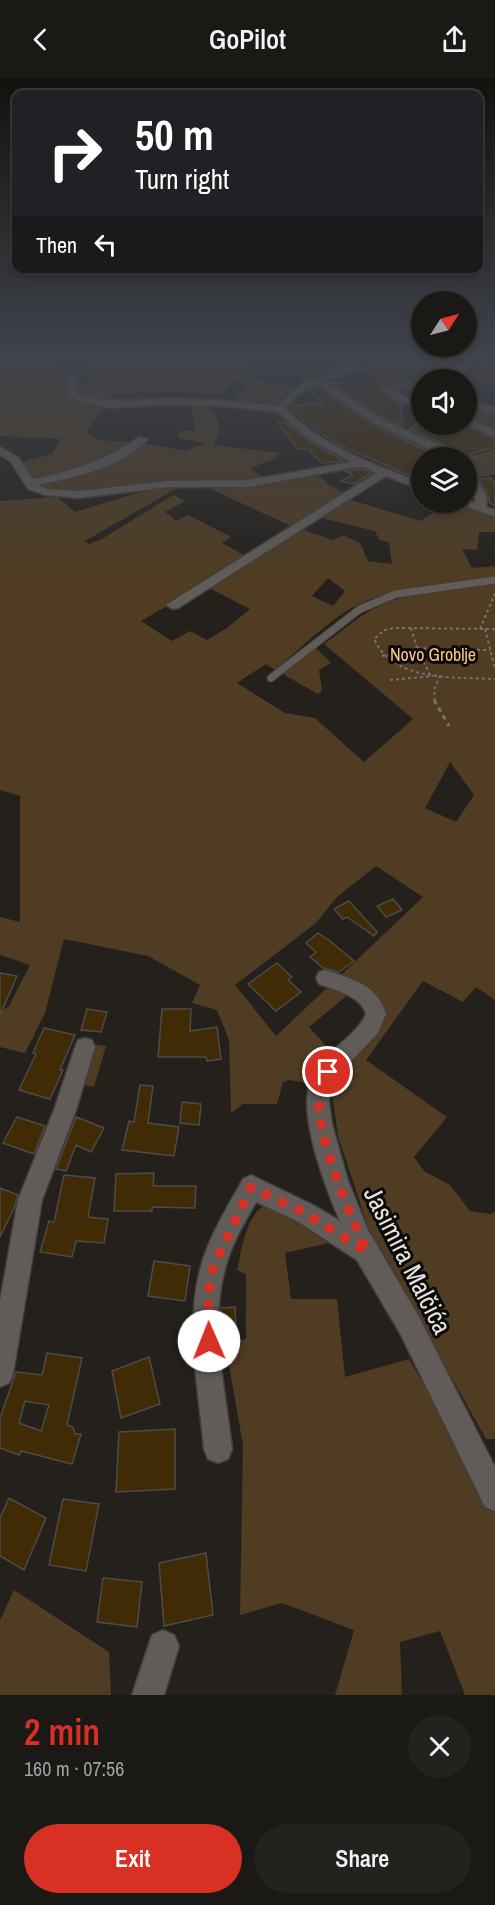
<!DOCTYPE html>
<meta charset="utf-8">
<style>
:root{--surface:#1b1915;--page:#24221e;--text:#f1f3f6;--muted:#a0a0a0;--line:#393834;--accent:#d93025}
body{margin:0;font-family:"Archivo Narrow",sans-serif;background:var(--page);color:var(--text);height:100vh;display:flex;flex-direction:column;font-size:22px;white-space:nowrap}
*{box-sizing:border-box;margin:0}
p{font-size:20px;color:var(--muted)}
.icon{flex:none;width:33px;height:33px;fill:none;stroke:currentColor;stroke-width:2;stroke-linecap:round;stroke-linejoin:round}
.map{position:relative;height:1617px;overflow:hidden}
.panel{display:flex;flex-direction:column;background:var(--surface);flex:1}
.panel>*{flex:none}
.hud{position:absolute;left:12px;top:12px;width:471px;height:183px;border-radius:12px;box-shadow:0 3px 9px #0003,0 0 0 2px var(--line);background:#202124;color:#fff;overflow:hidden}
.needle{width:39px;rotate:54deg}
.controls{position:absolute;left:411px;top:213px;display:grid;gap:12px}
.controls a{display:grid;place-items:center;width:66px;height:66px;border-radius:50%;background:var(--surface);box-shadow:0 3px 9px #0003,0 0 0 2px var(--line);font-size:30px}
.pin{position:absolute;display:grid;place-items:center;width:51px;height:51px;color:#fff;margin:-26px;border:3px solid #fff;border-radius:50%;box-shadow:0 2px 6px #0007}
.me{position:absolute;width:66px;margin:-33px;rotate:359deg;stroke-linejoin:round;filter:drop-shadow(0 0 4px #0008)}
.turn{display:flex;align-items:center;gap:21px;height:126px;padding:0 24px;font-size:27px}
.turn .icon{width:78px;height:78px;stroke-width:2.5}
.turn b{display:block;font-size:42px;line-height:51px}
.then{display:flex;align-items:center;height:57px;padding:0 24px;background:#0003;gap:12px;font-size:22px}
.round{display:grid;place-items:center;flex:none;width:63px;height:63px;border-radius:32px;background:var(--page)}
.overview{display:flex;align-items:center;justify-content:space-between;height:102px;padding:0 24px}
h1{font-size:36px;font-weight:600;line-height:45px;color:var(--accent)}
.primary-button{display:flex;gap:12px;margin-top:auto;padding:12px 24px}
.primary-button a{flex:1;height:69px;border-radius:36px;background:var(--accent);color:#fff;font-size:24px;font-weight:600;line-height:69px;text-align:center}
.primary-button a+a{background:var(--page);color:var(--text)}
header{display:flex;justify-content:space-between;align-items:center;height:78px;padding:0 24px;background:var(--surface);font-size:27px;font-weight:600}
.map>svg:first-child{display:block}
.green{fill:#4f3c22;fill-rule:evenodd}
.building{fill:#412b07;stroke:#4e4a45;stroke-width:1.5;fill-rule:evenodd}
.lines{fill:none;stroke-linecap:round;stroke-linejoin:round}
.lane-casing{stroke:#413e3b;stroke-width:9}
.street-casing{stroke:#413e3b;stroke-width:3}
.path-far2{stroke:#75726e;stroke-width:1.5;stroke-dasharray:2 2;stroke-linecap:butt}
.path-far1{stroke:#75726e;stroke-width:2;stroke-dasharray:3 3;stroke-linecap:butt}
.path{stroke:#75726e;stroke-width:3;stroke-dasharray:4.5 4.5;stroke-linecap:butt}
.lane{stroke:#615c57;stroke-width:7}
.street{fill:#615c57;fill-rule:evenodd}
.route{stroke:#d93025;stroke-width:10;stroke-dasharray:0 18}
.labels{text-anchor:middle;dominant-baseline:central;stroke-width:6;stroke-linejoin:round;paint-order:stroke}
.far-park-label{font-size:18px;fill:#fac883;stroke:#0c0a09}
.near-street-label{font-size:26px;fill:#e6e4e1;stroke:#0c0a09}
</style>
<header><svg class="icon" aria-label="back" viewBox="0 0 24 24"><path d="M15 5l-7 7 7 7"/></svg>GoPilot<svg class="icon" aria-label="share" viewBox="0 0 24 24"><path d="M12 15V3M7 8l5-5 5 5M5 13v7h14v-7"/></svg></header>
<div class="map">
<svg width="495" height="1617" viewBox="0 0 495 1617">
<rect width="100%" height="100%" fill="#24211c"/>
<!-- green -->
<path class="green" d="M0 278 267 279 262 287 255 286 244 299 295 309 286 316 278 328 236 324 238 318 250 305 235 303 223 316 151 313 114 316 86 354 97 362 134 364 77 392 32 401 22 384 52 376 61 361 0 358ZM85 285 91 300 89 303 65 307 58 287Z
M367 278H445L446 279 403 298 418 308 395 314 370 302 380 299 356 293 357 290 369 287 364 284Z
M472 278H495V307H478L474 290 476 287Z
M466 325 495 335V354L467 340Z
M193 326H206C219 344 224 346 214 367L280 375 274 381 250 390 265 401 85 413H57L37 407C73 398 112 386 143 365L187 373 205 365 177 360 180 353H196L192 338Z
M495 371V396L477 400 467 384V380Z
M316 395 329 407 346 416 291 448 202 407Z
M169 408 179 409 85 463 89 466 102 461 173 417 185 423 165 434 177 443 188 437 231 459 222 465 244 477 169 527 141 543 172 563 190 553 207 562 227 550 250 531 207 509 298 450 333 462 343 457 360 465 368 483 392 486 389 464 379 462 375 453 318 439 348 421 420 443 451 425 495 438V454H479L477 472 462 471 472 490 495 488V500C445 507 382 507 339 538 317 554 296 574 275 592L266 586 237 605 285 635 315 640 364 684 413 641 324 566C340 555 356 540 373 531 410 512 455 510 495 504V922L476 909 463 924 423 903 366 982 447 1039 414 1079 424 1093 450 1107 470 1133 491 1136 495 1133V1361H486L369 1152 338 1058 331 1008 378 951 383 938 340 898 423 819 376 788 337 819 316 845 235 907 276 958 330 907 350 915 309 949 332 974 311 1006 290 1002 283 1004 277 1026H243L231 1035 229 962 217 932 192 925 200 907 148 878 64 861 45 935 25 975 0 969V934L9 928 30 887 0 877V839L20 844V718L0 712V423L57 419 75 434 144 413 141 411ZM328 500 345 513 333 528 312 518ZM450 684 474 717 456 744 425 730Z
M314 568 331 585 319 592 322 612 318 616 281 595Z
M91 966 106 968 94 1009 78 1006Z
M268 1125 333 1164 285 1175 291 1221H337L345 1299 409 1281 464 1375 495 1435V1617H465L440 1553 400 1564 402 1617H335L354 1552 282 1525 240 1537 243 1367 225 1265 246 1261V1196L237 1192C243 1168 245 1137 268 1125Z
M14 1512 109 1574 111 1617H0V1542Z"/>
<!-- building -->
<path class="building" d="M460 278 461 285 447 290 444 298 431 296 443 290 434 286Z
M314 279 312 290 328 285 338 290 304 302 290 280Z
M345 280 379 281 380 283 360 289Z
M330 304 380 309 381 313 401 326 402 348 382 339Z
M317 309 373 347 442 380H422V397L415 400 333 364 292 333 293 327 323 326 310 312Z
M285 344 305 361 344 383 322 385 310 374 313 373 297 370 278 345Z
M420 345 438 352 464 346 495 361V369L470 376 476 380H464L439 364 409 351Z
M364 391 371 395 354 406 341 403 353 397 345 393Z
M490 400 495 405V428L489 424V419L480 401Z
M393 821 402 832 386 839 377 828Z
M349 823 377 854 374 858 347 839 343 841 334 831Z
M318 855 330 863 354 883 339 894 323 890 310 879 316 874 306 865Z
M277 885 292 899 288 902 301 914 276 933 248 906Z
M0 895 17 898 0 937Z
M87 931 107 934 101 954 81 952Z
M162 931H191L190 953 217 949 221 981 207 983 206 979H158Z
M44 950 75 957 60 992H63L50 1021 19 1012 36 976 33 975Z
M140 1007 153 1008 148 1045 179 1049 174 1078 122 1072 129 1043 134 1044Z
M182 1024 201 1026 199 1047 180 1045Z
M17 1039 45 1048 34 1076 3 1065Z
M76 1039 104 1050 91 1074 76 1067 66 1093 56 1091Z
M154 1095 153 1108H196L195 1130 152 1129V1133H114L116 1096Z
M64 1097 95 1100 88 1139 108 1141 104 1165 76 1163 72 1179 40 1174 49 1143 54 1144Z
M0 1110 18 1117 14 1130 0 1159Z
M154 1183 190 1188 185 1223 148 1218Z
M235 1229 236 1252 221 1253V1230Z
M47 1275 82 1280 67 1347 73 1349 75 1356H81L72 1386 21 1373 19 1377 0 1370V1340L16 1294 42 1297ZM25 1323 49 1327 41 1353 19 1345Z
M149 1279 160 1326 121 1340 112 1293Z
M175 1351V1411L116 1414 119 1354Z
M9 1420 46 1440 24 1492 0 1478V1440Z
M63 1421 99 1426 86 1493 49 1487Z
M206 1475 213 1537 164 1548 159 1485Z
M103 1500 142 1504 137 1549 97 1544Z"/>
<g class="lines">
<defs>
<path id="lane" d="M271 600 360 531 396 516 495 502"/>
<path id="street" d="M271 278H289L285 281Z
M327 278H338L359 291 324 303 381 341 438 366 462 380H448L374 345 317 306 299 316 286 331C323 369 373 386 422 405V412L386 398 178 530 173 531 166 527 376 395 364 389 351 390 248 409H168L79 420 45 417 28 411 11 384 0 377V369L19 380 32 401C71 394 107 382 139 359L148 361C122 390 73 400 37 407L47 411 79 413 168 403 248 402 351 384 306 359 278 334 224 328 158 327 111 330 88 326 70 319 65 307 69 298H75L77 315C105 326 130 322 159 321 199 320 239 324 278 328L301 306 346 290Z
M462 278H470L472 289 455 295V302H445L448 292 464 286Z
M386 307 409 321 422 323V329L403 325 383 312 381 310Z
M466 320 495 330V336L466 326Z
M466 339 495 352V359L466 346Z
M466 385 471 388 487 420 486 429 495 432V439L454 424 466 423 475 425V420L466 401Z
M326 892C354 902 377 906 386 936L378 955 339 996 331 1009 329 1024 332 1046 348 1103 368 1152 419 1239 495 1389V1433L485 1429 401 1257 357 1182 297 1143 256 1124C244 1145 231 1167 225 1191 209 1248 226 1314 232 1371L228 1381 218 1385 208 1381 204 1371C199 1314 185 1249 200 1192 208 1160 227 1130 243 1101L251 1097 259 1101 313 1127 340 1143C326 1111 302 1047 308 1013 310 1002 316 993 323 984 335 967 357 956 366 936 361 918 335 912 319 906L316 900 319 894Z
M85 960 92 962 95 969 76 1032 42 1122 13 1296 9 1305 0 1309V1223L18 1122 54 1032 75 969 78 962Z
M163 1552 174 1557 179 1568 164 1617H132L152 1557Z"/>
</defs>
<!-- lane casing -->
<use href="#lane" class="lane-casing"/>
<!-- street casing -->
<use href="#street" class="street-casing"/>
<!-- path-far2 -->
<path class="path-far2" d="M365 291 404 279"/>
<!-- path-far1 -->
<path class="path-far1" d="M411 550 417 570 430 597
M480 551 495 516
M485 551 495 591
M495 551 395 550 384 552 374 561C393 604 455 599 495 601
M382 578 417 570 490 572
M390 602 433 598
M435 623 434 612 440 598"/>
<!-- path -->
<path class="path" d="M434 622 449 648"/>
<!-- lane -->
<use href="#lane" class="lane"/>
<!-- street -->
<use href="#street" class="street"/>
</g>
<!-- sky -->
<linearGradient id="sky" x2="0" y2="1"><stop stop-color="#14120f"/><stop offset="0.55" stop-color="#3f434b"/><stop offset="1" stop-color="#3f434b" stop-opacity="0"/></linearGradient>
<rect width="495" height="505" fill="url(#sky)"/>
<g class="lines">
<!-- route -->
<path class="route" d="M209 1263 208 1217 213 1190 251 1109 305 1135 367 1174C351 1140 308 1040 321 1006 322 1002 326 998 328 994"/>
</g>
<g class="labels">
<!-- far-park labels -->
<g class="far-park-label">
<text x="433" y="576">Novo Groblje</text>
</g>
<!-- near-street labels -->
<g class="near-street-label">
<text transform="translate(408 1182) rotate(63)">Jasimira Malčića</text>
</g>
</g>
</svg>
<div class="controls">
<a><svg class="needle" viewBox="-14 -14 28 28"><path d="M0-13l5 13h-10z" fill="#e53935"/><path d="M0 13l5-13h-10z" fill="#a0a0a0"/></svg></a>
<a><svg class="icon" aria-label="sound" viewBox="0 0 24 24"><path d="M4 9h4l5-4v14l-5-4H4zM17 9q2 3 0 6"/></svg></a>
<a><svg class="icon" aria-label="layers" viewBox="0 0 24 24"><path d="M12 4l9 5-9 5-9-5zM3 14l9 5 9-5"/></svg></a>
</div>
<div class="pin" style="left:328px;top:994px;background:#d93025"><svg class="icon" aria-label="arrive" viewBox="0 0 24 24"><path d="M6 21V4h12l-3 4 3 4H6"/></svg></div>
<svg class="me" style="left:209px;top:1263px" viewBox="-20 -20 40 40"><circle r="19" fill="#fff"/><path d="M0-13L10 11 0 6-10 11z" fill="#d93025"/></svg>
<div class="hud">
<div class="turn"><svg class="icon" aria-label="right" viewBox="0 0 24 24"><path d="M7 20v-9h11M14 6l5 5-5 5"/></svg><div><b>50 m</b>Turn right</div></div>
<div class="then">Then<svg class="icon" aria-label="left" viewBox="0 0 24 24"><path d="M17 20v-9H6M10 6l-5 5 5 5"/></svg></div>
</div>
</div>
<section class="panel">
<div class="overview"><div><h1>2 min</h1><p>160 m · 07:56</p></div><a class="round"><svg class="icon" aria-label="close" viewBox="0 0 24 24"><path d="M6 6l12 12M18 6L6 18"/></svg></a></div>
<div class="primary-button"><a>Exit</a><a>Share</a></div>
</section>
